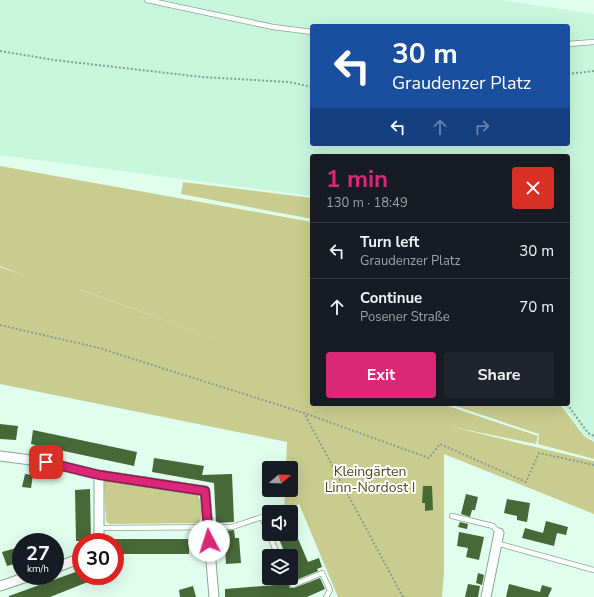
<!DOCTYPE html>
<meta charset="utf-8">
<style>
:root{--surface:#171b24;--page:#20242c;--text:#f1f3f6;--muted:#9ea1a6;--line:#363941;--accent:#db2777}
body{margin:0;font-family:"Nunito Sans",sans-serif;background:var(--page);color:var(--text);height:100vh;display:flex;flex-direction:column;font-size:15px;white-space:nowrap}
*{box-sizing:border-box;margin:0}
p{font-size:13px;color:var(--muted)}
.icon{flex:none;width:22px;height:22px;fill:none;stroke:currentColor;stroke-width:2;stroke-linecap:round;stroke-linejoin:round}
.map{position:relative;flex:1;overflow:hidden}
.side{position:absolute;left:310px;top:154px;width:260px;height:252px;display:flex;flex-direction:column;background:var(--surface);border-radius:4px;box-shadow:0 4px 16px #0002}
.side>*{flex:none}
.guide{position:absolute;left:310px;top:24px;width:260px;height:122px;border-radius:4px;box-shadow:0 4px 16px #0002;background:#1a4fa0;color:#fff;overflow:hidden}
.needle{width:26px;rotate:71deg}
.buttons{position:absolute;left:262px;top:461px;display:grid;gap:8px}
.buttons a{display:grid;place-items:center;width:36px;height:36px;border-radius:4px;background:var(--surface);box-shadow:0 4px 16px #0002;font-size:20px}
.speed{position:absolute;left:12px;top:533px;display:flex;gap:8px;font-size:20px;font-weight:700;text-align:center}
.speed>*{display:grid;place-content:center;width:52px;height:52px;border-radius:50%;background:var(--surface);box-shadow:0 4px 16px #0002;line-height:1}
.speed small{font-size:10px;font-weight:400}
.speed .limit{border:6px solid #d22;background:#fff;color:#111}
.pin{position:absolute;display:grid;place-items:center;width:34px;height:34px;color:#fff;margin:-17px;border-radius:8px;box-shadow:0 2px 6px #0006}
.me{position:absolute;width:44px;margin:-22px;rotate:355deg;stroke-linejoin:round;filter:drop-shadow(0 0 3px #0008)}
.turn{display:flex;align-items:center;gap:14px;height:84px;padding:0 16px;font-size:18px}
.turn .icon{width:52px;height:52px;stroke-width:2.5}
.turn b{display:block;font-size:28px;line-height:34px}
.lanes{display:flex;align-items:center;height:38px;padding:0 16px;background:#0003;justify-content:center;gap:20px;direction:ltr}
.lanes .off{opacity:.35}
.round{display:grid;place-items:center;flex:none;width:42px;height:42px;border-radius:4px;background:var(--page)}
.headline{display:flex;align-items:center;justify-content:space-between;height:68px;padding:0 16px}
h1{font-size:24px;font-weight:700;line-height:30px;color:var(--accent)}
.button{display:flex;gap:8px;margin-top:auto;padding:8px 16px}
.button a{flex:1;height:46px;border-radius:4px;background:var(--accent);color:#fff;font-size:16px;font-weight:700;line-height:46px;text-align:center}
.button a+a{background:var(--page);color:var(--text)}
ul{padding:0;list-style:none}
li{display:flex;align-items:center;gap:12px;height:56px;padding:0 16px;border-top:1px solid var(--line)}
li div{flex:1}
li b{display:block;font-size:15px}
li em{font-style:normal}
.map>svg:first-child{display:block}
.built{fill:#c8f6dd;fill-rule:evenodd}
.green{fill:#c9cc8f;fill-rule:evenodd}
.building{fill:#476837}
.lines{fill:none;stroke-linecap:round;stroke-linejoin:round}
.lane-casing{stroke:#84a895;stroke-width:6}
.street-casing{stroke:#84a895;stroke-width:11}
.path{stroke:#869d91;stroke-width:2;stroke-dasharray:2 2;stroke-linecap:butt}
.lane{stroke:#fff;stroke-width:4.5}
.street{stroke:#fff;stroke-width:9}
.route-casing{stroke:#8e194d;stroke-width:10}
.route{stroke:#db2777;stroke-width:7}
.labels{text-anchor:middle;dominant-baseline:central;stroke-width:4;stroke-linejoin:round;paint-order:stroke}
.park-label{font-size:14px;fill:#4b4c1d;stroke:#fff}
</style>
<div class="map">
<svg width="594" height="597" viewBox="0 0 594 597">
<rect width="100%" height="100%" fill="#e0feee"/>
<!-- built -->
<path class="built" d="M0 0H502L594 14V441L584 435 562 404H568V156H312V196L0 155ZM312 26H568V144H312Z"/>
<!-- green -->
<path class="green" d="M0 166 312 222V404H442L538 436 536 444 448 426 594 461V514L444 454V573L442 597H338L299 504 284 512 285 490H291V468H286L287 442 0 384V267L25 276 0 266ZM69 288 85 291 259 355 84 291Z
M183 182 312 198V219L181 194Z
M449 404H560L584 436 594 442V459L538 444 539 434Z
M108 480 197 494C202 500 203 517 199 523L110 524 106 522 104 482Z"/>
<!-- building -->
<path class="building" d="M0 424 18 426 16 440 0 439Z
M33 430 137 452 134 466 31 444Z
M154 458 204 466 202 475 232 474 234 522 216 523 214 483 152 472Z
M25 474 33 475 31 488 22 487Z
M423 486H432L433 510 425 511V503H422Z
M90 489 91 541H76L75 490Z
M466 494 478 497 475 510H472L470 517 461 514Z
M507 499 530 503 527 522 517 520V516L504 513Z
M546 521 568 527 566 535 557 533 554 546 522 538 525 528 543 533Z
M460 522 468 524 467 529 458 527Z
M234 530 235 538H239L241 563 226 564 224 531Z
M459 532 484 537 479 560 466 557 468 548 457 546Z
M277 534H296L308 562 319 558 322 567 317 569 318 571 291 582 289 584 290 588H294L320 578 325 589 307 597H225V589L287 584 284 578H291V556H286Z
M115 539H189V554H115Z
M16 548 21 562 7 566 2 552Z
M81 570V576H103L50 597H9V596Z
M478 573 484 575 482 585 476 583Z
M468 584 480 586 478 597H465Z
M509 584 540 592 542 585 552 588 548 597H506Z
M193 586 196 597H180L179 590Z"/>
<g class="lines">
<defs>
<path id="lane" d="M147 0 273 27 312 32
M568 44 594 42
M452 516 493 526 499 533
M262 517 269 515
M99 528 232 527 262 517 278 556
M496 543 594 570
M293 585 322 573 330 590 326 597"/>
<path id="street" d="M0 456 46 462 99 475 205 491 214 597
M99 475V542
M55 568 81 558
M0 586 30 576
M486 597 499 533"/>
</defs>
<!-- lane casing -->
<use href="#lane" class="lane-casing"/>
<!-- street casing -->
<use href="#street" class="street-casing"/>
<!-- path -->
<path class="path" d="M0 51 54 60 202 77 289 82 312 87
M568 74 594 71
M0 325 99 348 304 413
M567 404 588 433 594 436
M403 597 304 413 429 458 440 444 526 482 539 453 594 465"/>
<!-- lane -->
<use href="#lane" class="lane"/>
<!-- street -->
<use href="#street" class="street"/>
</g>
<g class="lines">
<defs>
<path id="route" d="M46 462 99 475 205 491 209 541"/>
</defs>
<!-- route casing -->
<use href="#route" class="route-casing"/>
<!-- route -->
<use href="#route" class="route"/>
</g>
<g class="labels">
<!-- park labels -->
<g class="park-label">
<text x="370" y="471">Kleingärten<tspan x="370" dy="16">Linn-Nordost I</tspan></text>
</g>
</g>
</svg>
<div class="buttons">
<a><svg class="needle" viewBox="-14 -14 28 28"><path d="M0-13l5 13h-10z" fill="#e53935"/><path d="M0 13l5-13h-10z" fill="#9ea1a6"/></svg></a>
<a><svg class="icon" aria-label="sound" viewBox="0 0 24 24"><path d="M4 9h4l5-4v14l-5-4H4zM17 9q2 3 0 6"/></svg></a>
<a><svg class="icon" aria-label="layers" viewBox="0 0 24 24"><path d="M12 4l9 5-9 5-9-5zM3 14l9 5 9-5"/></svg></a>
</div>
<div class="speed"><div>27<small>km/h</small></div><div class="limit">30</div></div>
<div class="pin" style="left:46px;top:462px;background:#d93025"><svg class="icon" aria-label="arrive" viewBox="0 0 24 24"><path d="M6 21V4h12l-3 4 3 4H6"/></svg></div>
<svg class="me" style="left:209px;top:541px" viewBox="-20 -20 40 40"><circle r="19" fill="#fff"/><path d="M0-13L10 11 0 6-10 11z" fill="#db2777"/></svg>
<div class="guide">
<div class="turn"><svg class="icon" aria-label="left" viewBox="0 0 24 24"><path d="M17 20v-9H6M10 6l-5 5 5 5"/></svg><div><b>30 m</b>Graudenzer Platz</div></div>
<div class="lanes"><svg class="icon" aria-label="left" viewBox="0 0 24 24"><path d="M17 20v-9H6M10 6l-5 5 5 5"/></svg><svg class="icon off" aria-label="ahead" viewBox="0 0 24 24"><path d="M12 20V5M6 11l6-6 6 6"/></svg><svg class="icon off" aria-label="right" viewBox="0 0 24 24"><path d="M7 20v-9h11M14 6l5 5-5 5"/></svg></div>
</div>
<section class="side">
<div class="headline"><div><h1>1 min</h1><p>130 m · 18:49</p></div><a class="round" style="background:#d93025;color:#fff"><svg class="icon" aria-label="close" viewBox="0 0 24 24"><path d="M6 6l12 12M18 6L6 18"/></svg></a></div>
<ul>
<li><svg class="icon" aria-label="left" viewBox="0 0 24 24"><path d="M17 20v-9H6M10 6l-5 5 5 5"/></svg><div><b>Turn left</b><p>Graudenzer Platz</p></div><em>30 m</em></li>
<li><svg class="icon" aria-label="ahead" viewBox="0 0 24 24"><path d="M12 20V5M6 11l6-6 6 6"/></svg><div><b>Continue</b><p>Posener Straße</p></div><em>70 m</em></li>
</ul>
<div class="button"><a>Exit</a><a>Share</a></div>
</section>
</div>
